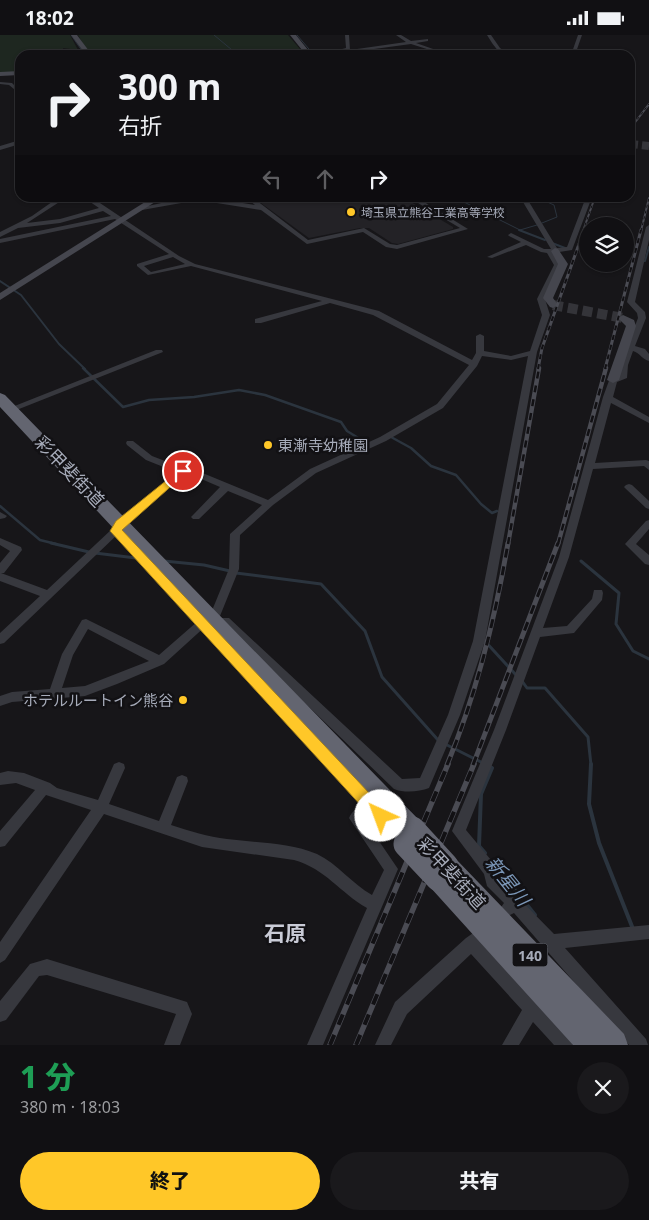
<!DOCTYPE html>
<html lang="ja">
<meta charset="utf-8">
<style>
:root{--surface:#111013;--page:#1a191c;--text:#f1f3f6;--muted:#9c9da0;--line:#303033;--accent:#ffc728}
body{margin:0;font-family:"Noto Sans","Noto Sans JP",sans-serif;background:var(--page);color:var(--text);height:100vh;display:flex;flex-direction:column;font-size:19px;white-space:nowrap}
*{box-sizing:border-box;margin:0}
p{font-size:16px;color:var(--muted)}
.icon{flex:none;width:28px;height:28px;fill:none;stroke:currentColor;stroke-width:2;stroke-linecap:round;stroke-linejoin:round}
.map{position:relative;height:1010px;overflow:hidden}
.details{display:flex;flex-direction:column;background:var(--surface);flex:1}
.details>*{flex:none}
.top-card{position:absolute;left:15px;top:15px;width:620px;height:152px;border-radius:15px;box-shadow:0 1px 4px #0004,0 0 0 1px var(--line);background:#111013;color:var(--text);overflow:hidden}
.tools{position:absolute;left:579px;top:182px;display:grid;gap:10px}
.tools a{display:grid;place-items:center;width:55px;height:55px;border-radius:50%;background:var(--surface);box-shadow:0 1px 4px #0004,0 0 0 1px var(--line);font-size:25px}
.pin{position:absolute;display:grid;place-items:center;width:42px;height:42px;color:#fff;margin:-21px;border:2px solid #fff;border-radius:50%;box-shadow:0 1px 5px #0007}
.me{position:absolute;width:55px;margin:-28px;rotate:317deg;stroke-linejoin:round;filter:drop-shadow(0 0 4px #0008)}
.turn{display:flex;align-items:center;gap:18px;height:105px;padding:0 20px;font-size:22px}
.turn .icon{width:65px;height:65px;stroke-width:2.5}
.turn b{display:block;font-size:35px;line-height:42px}
.lanes{display:flex;align-items:center;height:48px;padding:0 20px;background:#0003;justify-content:center;gap:25px;direction:ltr}
.lanes .off{opacity:.35}
.round{display:grid;place-items:center;flex:none;width:52px;height:52px;border-radius:26px;background:var(--page)}
.head{display:flex;align-items:center;justify-content:space-between;height:85px;padding:0 20px}
h1{font-size:30px;font-weight:800;line-height:38px;color:#1e9e55}
.action{display:flex;gap:10px;margin-top:auto;padding:10px 20px}
.action a{flex:1;height:58px;border-radius:30px;background:var(--accent);color:#111;font-size:20px;font-weight:800;line-height:58px;text-align:center}
.action a+a{background:var(--page);color:var(--text)}
.status{display:flex;justify-content:space-between;align-items:center;height:35px;padding:0 25px;background:var(--surface);direction:ltr}
.status svg{height:14px;fill:currentColor}
.map>svg:first-child{display:block}
.built{fill:#232226}
.green{fill:#1e2720}
.lines{fill:none;stroke-linecap:round;stroke-linejoin:round}
.stream-far4{stroke:#2b343e;stroke-width:1}
.stream-far3{stroke:#2b343e;stroke-width:2}
.stream-far2{stroke:#2b343e;stroke-width:2.5}
.stream-far1{stroke:#2b343e;stroke-width:3}
.stream{stroke:#2b343e;stroke-width:4}
.secondary-tunnel-far1{stroke:#343439;stroke-width:8;stroke-dasharray:8 4;stroke-linecap:butt}
.secondary-tunnel{stroke:#343439;stroke-width:10;stroke-dasharray:10 5;stroke-linecap:butt}
.street{fill:#37383e;fill-rule:evenodd}
.secondary{fill:#45464e;fill-rule:evenodd}
.highway{fill:#636570;fill-rule:evenodd}
.rail-far4-casing{stroke:#4a4b53;stroke-width:2}
.rail-far3-casing{stroke:#4a4b53;stroke-width:3}
.rail-far2-casing{stroke:#4a4b53;stroke-width:4.5}
.rail-far1-casing{stroke:#4a4b53;stroke-width:5}
.rail-casing{stroke:#4a4b53;stroke-width:5.5}
.rail-far4{stroke:#121114;stroke-width:1;stroke-dasharray:3;stroke-linecap:butt}
.rail-far3{stroke:#121114;stroke-width:2;stroke-dasharray:5;stroke-linecap:butt}
.rail-far2{stroke:#121114;stroke-width:2.5;stroke-dasharray:7;stroke-linecap:butt}
.rail-far1{stroke:#121114;stroke-width:3;stroke-dasharray:9;stroke-linecap:butt}
.rail{stroke:#121114;stroke-width:4;stroke-dasharray:11;stroke-linecap:butt}
.highway-bridge{stroke:#636570;stroke-width:27}
.route{fill:#ffc728;stroke:#a6811a}
.poi-dot{fill:#ffc728;stroke:#121114;stroke-width:2}
.labels{text-anchor:middle;dominant-baseline:central;stroke-width:5;stroke-linejoin:round;paint-order:stroke}
.far-poi-label{font-size:12px;fill:#a7acba;stroke:#121114;text-anchor:start}
.shield{fill:#121114;stroke:#7a7e88;stroke-width:1}
.shield-label{font-size:14px;font-weight:bold;fill:#a7acba}
.poi-label{font-size:15px;fill:#a7acba;stroke:#121114;text-anchor:start}
.near-street-label{font-size:18px;fill:#a7acba;stroke:#121114}
.near-water-label{font-size:19px;font-style:italic;fill:#7b97b8;stroke:#121114}
.near-quarter-label{font-size:21px;font-weight:bold;fill:#c9cbd6;stroke:#121114}
</style>
<div class="status"><b>18:02</b><svg viewBox="0 0 49 12"><path d="M0 12V9h3v3zM5 12V6h3v6zM10 12V3h3v9zM15 12V0h3v12zM26 1h20v11H26zM47 4h2v5h-2z"/></svg></div>
<div class="map">
<svg width="649" height="1010" viewBox="0 0 649 1010">
<rect width="100%" height="100%" fill="#171619"/>
<!-- built -->
<path class="built" d="M254 163H404L453 192V194L398 209 392 208 369 193H360L309 203Z"/>
<!-- green -->
<path class="green" d="M0 0H70L78 15 63 13 65 20H20V37H0Z
M78 0H288L305 20H93L87 16Z"/>
<g class="lines">
<!-- stream-far4 -->
<path class="stream-far4" d="M71 0 85 20
M214 0 238 20
M297 0 314 20
M454 162 522 196
M536 162 554 170 557 182 542 188
M520 195 537 190"/>
<!-- stream-far3 -->
<path class="stream-far3" d="M519 195 545 205
M552 208 565 213
M643 226H645L649 212
M0 246 21 260 59 309 85 334"/>
<!-- stream-far2 -->
<path class="stream-far2" d="M83 333 123 372 149 365 194 362 239 355 265 360 341 387 347 396 368 409
M391 402 411 413 431 431 456 440 481 469 492 478 497 476
M0 471 40 505 56 509"/>
<!-- stream-far1 -->
<path class="stream-far1" d="M51 508 89 517
M95 518 144 524
M164 526 204 530 230 536
M581 526 619 558 616 589 633 616 649 624
M236 538 321 549 365 596 382 642 438 705
M483 604 516 640
M522 646 527 653H545L588 702 591 730
M445 709 483 728"/>
<!-- stream -->
<path class="stream" d="M591 729 589 769 599 808 633 894
M485 818 479 811 481 759 492 733 490 732
M495 830 535 880"/>
<!-- secondary-tunnel-far1 -->
<path class="secondary-tunnel-far1" d="M630 109 649 111"/>
<!-- secondary-tunnel -->
<path class="secondary-tunnel" d="M553 270 623 283"/>
<!-- street -->
<path class="street" d="M345 0H349L350 15 406 7 396 0H401L411 6 428 4V6L416 8 436 15 433 16 411 9 330 20H319L346 13Z
M487 0H491L500 13 510 20C498 20 493 9 487 0Z
M578 0H582L575 20H571Z
M0 47 12 48 20 56V59L9 50 0 49Z
M20 90V94H16V92Z
M20 105V109L0 115V111Z
M59 162H67L27 188 60 184 99 173 83 162H91L179 221 195 229 379 276 472 325 476 318V301L480 299 484 301V316L511 321 530 316 542 280 537 264 554 230 547 218 541 217 526 210 492 223 487 222 521 207 509 201 508 200 511 198 544 214H551L520 162H526L557 213 567 212 586 162H592L572 215 553 218 560 230 545 264 550 280 537 317 485 606 460 680 429 753C419 757 404 758 394 754L220 586 221 583H229L402 744 420 743 448 680 473 606 528 321 511 325 482 321 477 331 443 373 386 406 316 438 273 470 240 500 239 534 220 581H212L211 578 229 534 230 499 262 470 228 456 199 484H193L191 482 193 480 220 452 199 443 185 439 141 478 124 491 119 498 4 608 0 609V598L40 561 0 546V528L10 516 0 510V503L21 512 22 515 4 538H1L47 555 112 494 117 487 135 474 176 437 146 425 127 410 126 408 127 406H133L152 421 186 434 205 439 268 465 310 434 380 402 437 369 469 330 373 280 330 268 261 288H255V284L322 266 191 231 148 240 137 231V229L169 219 115 184 0 208V204L111 181 103 176 60 188 18 193 0 202V197L32 181ZM173 222 185 229 151 237 144 231Z
M188 162H206L255 170 245 162H252L308 205 364 193 390 209 397 210 460 193 408 162H416L468 194 397 214 386 212 363 197 307 209 261 175 198 165 142 175 139 173Z
M649 190V205L635 267 645 277 646 283 635 311 645 314 649 319V326C643 325 640 318 633 316L628 330 627 343 617 347 613 362 649 382V388L611 368 595 428 646 425 649 426V435L644 431 593 434 569 522 543 593 567 591 592 564 594 555H602L603 558 602 565 574 598 540 602 506 695 466 795 496 831 499 843 554 899 649 890V904L565 913 646 1004 648 1010H629L514 878 506 882 501 880 499 875 504 868 487 851 484 839 452 796 494 695 559 522 603 362 610 343 619 341 620 330 638 283 637 278 627 267 646 192Z
M156 315H162L163 317 14 376H8L7 374Z
M629 449 632 450 649 466V474L646 473 626 454 624 452 626 450Z
M0 477 7 481 5 483 0 484Z
M649 485V494L636 509 649 520V530L645 529 625 509 646 486Z
M86 584 159 620 198 586H206L208 589 164 629 117 649 85 661 12 667 0 671V661L12 657 50 654 62 619 82 585ZM88 594 149 626 85 651 62 653 73 620Z
M119 727 124 729 125 733 109 769 159 786 177 742 182 740 187 742 188 746 171 790C190 796 208 802 227 804 257 808 289 807 317 819 338 829 352 849 372 860L384 835 349 783C352 776 358 771 365 769L370 771 372 775 364 784 398 834 323 1010H307L367 873C339 857 326 834 294 825L202 812 104 779 5 925 0 928V907L91 775 46 760 5 811 0 812V796L35 755 16 748 0 750V738L8 736 24 738 50 748 57 753 98 765 114 729Z
M479 894 484 896 486 901 482 909 571 1004 573 1010H554L533 987 519 1010H502L522 975 471 919 407 979 391 1010H375L395 967 466 903Z
M47 924 187 967 192 979 180 1010H164L176 979 47 940 39 941 6 985 0 987V966L30 929Z"/>
<!-- secondary -->
<path class="secondary" d="M71 0H77L92 20H86Z
M290 0H296L312 20H306Z
M20 36V40L0 41V37Z
M153 162H163L0 265V258Z
M555 213 558 214 568 229 553 263 558 270 553 273 550 272 543 263 558 229 551 216Z
M623 280 634 285 636 291 619 345 613 348 607 345 626 291 618 283Z"/>
<!-- highway -->
<path class="highway" d="M0 358 5 360 421 787 425 795 421 803 412 807 403 803 0 372Z
M445 818 454 822 624 999 628 1010H573L430 852 426 843 430 834 433 833 436 822Z"/>
<defs>
<path id="rail-far4" d="M630 94 649 69
M583 196 595 162
M641 196 649 163"/>
<path id="rail-far3" d="M538 334 542 313 584 195
M605 334 641 195"/>
<path id="rail-far2" d="M508 509 539 333
M558 509 606 333"/>
<path id="rail-far1" d="M447 730C477 658 495 584 508 508
M473 730 558 508"/>
<path id="rail" d="M330 1010 448 729
M356 1010 474 729"/>
</defs>
<!-- rail-far4 casing -->
<use href="#rail-far4" class="rail-far4-casing"/>
<!-- rail-far3 casing -->
<use href="#rail-far3" class="rail-far3-casing"/>
<!-- rail-far2 casing -->
<use href="#rail-far2" class="rail-far2-casing"/>
<!-- rail-far1 casing -->
<use href="#rail-far1" class="rail-far1-casing"/>
<!-- rail casing -->
<use href="#rail" class="rail-casing"/>
<!-- rail-far4 -->
<use href="#rail-far4" class="rail-far4"/>
<!-- rail-far3 -->
<use href="#rail-far3" class="rail-far3"/>
<!-- rail-far2 -->
<use href="#rail-far2" class="rail-far2"/>
<!-- rail-far1 -->
<use href="#rail-far1" class="rail-far1"/>
<!-- rail -->
<use href="#rail" class="rail"/>
<!-- highway-bridge -->
<path class="highway-bridge" d="M412 795 445 831
M407 809 439 843"/>
</g>
<!-- route -->
<path class="route" d="M183 432 188 436 186 438 122 495 386 776 388 781 386 786 381 788 375 786 110 496 116 486Z"/>
<!-- markers -->
<g class="poi-dot">
<circle cx="351" cy="177" r="5"/>
<circle cx="268" cy="410" r="5"/>
<circle cx="183" cy="665" r="5"/>
</g>
<g class="labels">
<!-- far-poi labels -->
<g class="far-poi-label">
<text x="361" y="177">埼玉県立熊谷工業高等学校</text>
</g>
<!-- shield labels -->
<rect class="shield" x="512.5" y="908.5" width="35" height="23" rx="4"/>
<g class="shield-label">
<text x="530" y="920">140</text>
</g>
<!-- poi labels -->
<g class="poi-label">
<text x="278" y="410">東漸寺幼稚園</text>
<text x="173" y="665" text-anchor="end">ホテルルートイン熊谷</text>
</g>
<!-- near-street labels -->
<g class="near-street-label">
<text transform="translate(70 436) rotate(46)">彩甲斐街道</text>
<text transform="translate(452 838) rotate(47)">彩甲斐街道</text>
</g>
<!-- near-water labels -->
<g class="near-water-label">
<text transform="translate(508 846) rotate(51)">新星川</text>
</g>
<!-- near-quarter labels -->
<g class="near-quarter-label">
<text x="285" y="898">石原</text>
</g>
</g>
</svg>
<div class="tools">
<a><svg class="icon" aria-label="layers" viewBox="0 0 24 24"><path d="M12 4l9 5-9 5-9-5zM3 14l9 5 9-5"/></svg></a>
</div>
<div class="pin" style="left:183px;top:436px;background:#d93025"><svg class="icon" aria-label="arrive" viewBox="0 0 24 24"><path d="M6 21V4h12l-3 4 3 4H6"/></svg></div>
<svg class="me" style="left:381px;top:781px" viewBox="-20 -20 40 40"><circle r="19" fill="#fff"/><path d="M0-13L10 11 0 6-10 11z" fill="#ffc728"/></svg>
<div class="top-card">
<div class="turn"><svg class="icon" aria-label="right" viewBox="0 0 24 24"><path d="M7 20v-9h11M14 6l5 5-5 5"/></svg><div><b>300 m</b>右折</div></div>
<div class="lanes"><svg class="icon off" aria-label="left" viewBox="0 0 24 24"><path d="M17 20v-9H6M10 6l-5 5 5 5"/></svg><svg class="icon off" aria-label="ahead" viewBox="0 0 24 24"><path d="M12 20V5M6 11l6-6 6 6"/></svg><svg class="icon" aria-label="right" viewBox="0 0 24 24"><path d="M7 20v-9h11M14 6l5 5-5 5"/></svg></div>
</div>
</div>
<section class="details">
<div class="head"><div><h1>1 分</h1><p>380 m · 18:03</p></div><a class="round"><svg class="icon" aria-label="close" viewBox="0 0 24 24"><path d="M6 6l12 12M18 6L6 18"/></svg></a></div>
<div class="action"><a>終了</a><a>共有</a></div>
</section>
